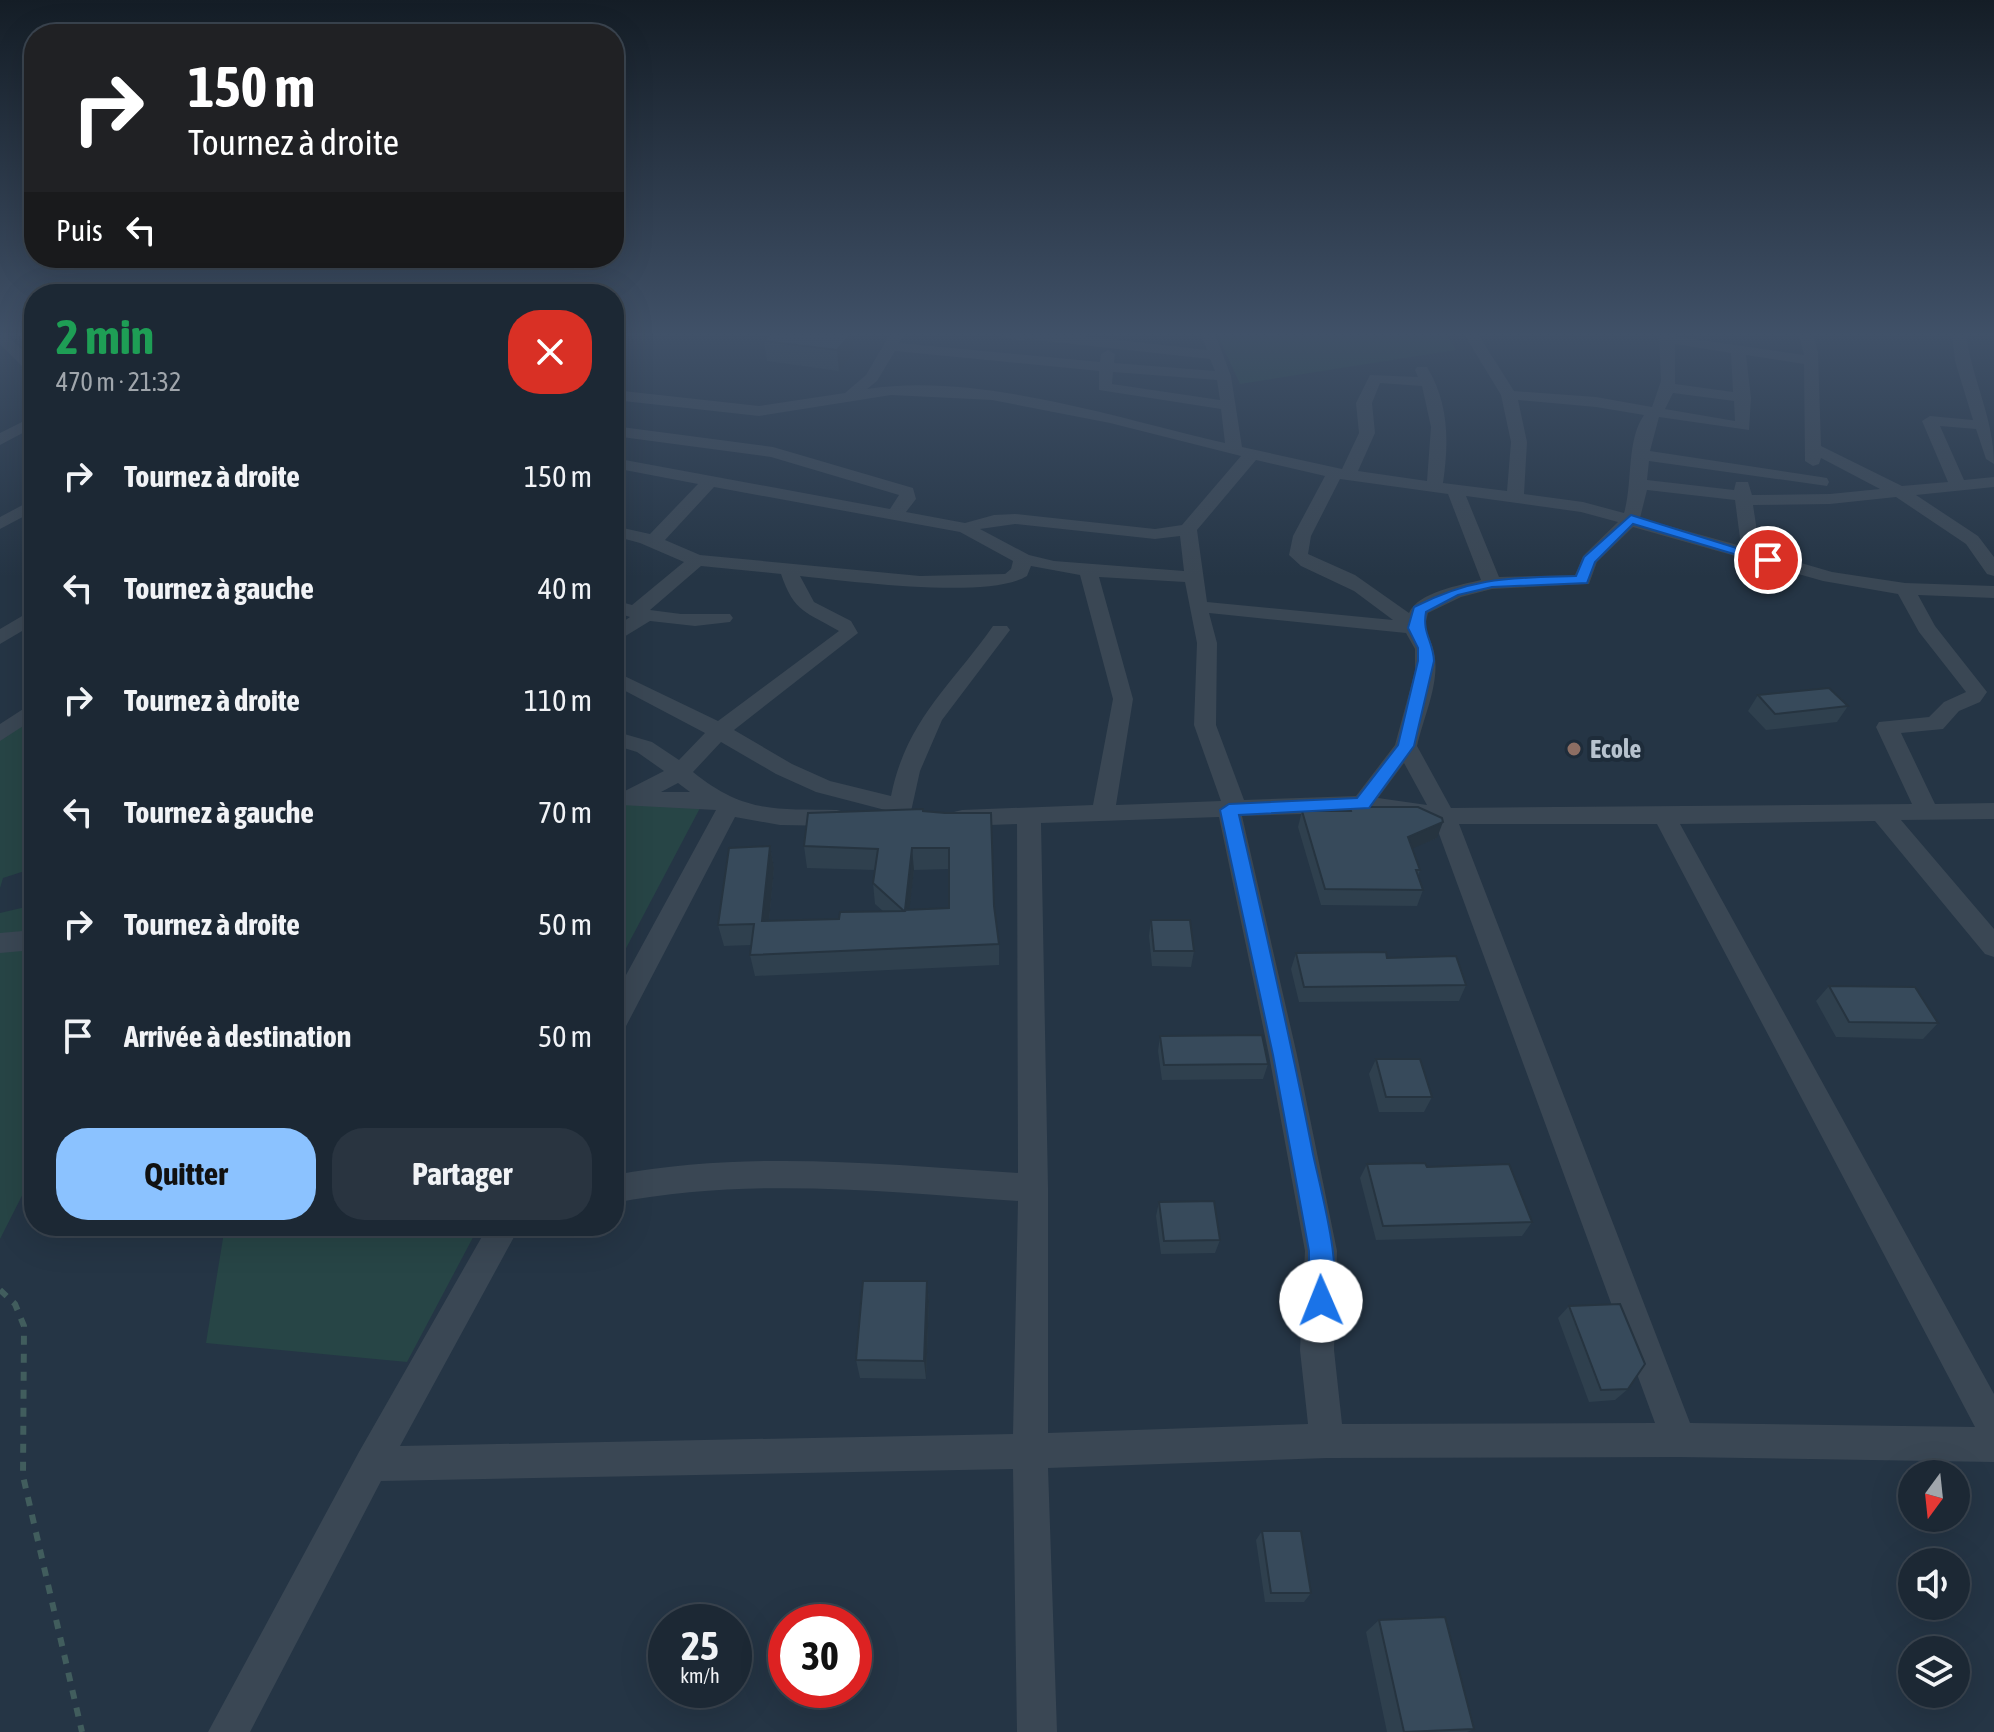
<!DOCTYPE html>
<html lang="fr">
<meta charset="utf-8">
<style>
:root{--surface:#1c2834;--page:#293440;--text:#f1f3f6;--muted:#a0a6ac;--line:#3a444f;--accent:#8bc2ff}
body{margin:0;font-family:"Asap Condensed",sans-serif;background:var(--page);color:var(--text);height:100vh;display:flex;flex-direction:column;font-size:30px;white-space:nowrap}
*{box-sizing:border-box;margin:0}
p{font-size:26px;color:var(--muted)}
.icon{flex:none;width:44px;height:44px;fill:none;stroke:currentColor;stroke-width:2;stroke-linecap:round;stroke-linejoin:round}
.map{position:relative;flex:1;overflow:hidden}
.sheet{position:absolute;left:24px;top:284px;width:600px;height:952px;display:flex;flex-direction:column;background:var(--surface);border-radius:32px;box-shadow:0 8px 32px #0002,0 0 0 2px var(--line)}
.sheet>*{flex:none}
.top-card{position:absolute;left:24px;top:24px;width:600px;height:244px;border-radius:32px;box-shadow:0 8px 32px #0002,0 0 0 2px var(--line);background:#202124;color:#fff;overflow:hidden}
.needle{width:52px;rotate:195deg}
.controls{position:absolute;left:1898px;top:1460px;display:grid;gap:16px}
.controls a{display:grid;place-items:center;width:72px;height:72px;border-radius:50%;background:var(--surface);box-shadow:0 8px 32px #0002,0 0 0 2px var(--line);font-size:40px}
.speed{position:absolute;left:648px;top:1604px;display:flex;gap:16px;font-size:40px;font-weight:700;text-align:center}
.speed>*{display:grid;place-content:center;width:104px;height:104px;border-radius:50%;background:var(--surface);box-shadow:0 8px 32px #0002,0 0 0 2px var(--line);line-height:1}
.speed small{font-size:20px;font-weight:400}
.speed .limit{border:12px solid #d22;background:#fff;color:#111}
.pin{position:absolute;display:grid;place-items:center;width:68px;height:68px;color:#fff;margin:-34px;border:4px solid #fff;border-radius:50%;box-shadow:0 2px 8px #0007}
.me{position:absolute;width:88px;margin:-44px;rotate:359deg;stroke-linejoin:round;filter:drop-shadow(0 0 6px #0008)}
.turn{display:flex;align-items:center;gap:28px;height:168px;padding:0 32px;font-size:36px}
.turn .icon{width:104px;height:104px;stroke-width:2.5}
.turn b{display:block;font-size:56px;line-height:68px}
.then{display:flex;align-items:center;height:76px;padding:0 32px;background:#0003;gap:16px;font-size:30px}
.round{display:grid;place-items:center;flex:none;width:84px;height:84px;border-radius:32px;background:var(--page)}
.headline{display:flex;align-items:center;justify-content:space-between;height:136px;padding:0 32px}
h1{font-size:48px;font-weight:700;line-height:60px;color:#1e9e55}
.button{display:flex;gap:16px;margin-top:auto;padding:16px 32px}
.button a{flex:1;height:92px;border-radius:32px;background:var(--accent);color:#111;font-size:32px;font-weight:700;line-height:92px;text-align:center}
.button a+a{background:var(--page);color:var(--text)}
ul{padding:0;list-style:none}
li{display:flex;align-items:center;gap:24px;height:112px;padding:0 32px}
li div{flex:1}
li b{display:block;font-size:30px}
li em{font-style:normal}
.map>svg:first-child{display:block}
.green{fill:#274546}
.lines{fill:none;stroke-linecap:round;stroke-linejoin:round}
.path{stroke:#415d5d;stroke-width:6;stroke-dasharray:9 9;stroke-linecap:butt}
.minor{fill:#3a4754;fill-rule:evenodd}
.wall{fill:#2f404e;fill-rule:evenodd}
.shaded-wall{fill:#263440}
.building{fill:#374a5b;stroke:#263440;stroke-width:2;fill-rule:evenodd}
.route{fill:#1a73e8;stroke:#114b97;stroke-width:2}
.education-dot{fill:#8d6e63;stroke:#1e2c3a;stroke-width:3}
.labels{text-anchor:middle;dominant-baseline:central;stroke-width:8;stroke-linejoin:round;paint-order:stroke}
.poi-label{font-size:26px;font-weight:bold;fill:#b7c2ce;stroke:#1e2c3a;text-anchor:start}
</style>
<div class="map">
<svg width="1994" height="1732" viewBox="0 0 1994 1732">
<rect width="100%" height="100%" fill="#253545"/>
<!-- green -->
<path class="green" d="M1217 334H1446L1456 350 1240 384Z
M22 722 34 729V868L3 878 0 888V737Z
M709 791 614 971V800Z
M34 905V1172L0 1239V913Z
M225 1226H479L407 1362 206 1343Z"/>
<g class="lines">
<!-- path -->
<path class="path" d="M0 1290 15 1304 24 1326 23 1476 82 1732"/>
<!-- minor -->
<path class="minor" d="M0 334H6L34 362V374L29 373 0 344Z
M890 334H904L899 343 1100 362 1101 354 1108 350 1115 354 1114 363 1215 371 1210 359 1027 339 1021 341 991 334H1065L1207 350 1201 334H1215L1231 376 1242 447 1342 469 1359 433 1356 403 1370 375 1418 377 1415 370 1417 367H1427C1449 403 1449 442 1443 483L1507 491 1511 442 1501 395 1464 334H1478L1514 391 1596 397 1652 407 1661 381 1659 334 1804 355 1799 334H1813L1818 352 1821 446 1902 486 1948 482 1922 421 1930 416 1973 420 1955 361 1952 334H1966C1972 380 1994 418 1994 464L1986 459 1976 429 1940 426 1964 480 1994 477V487L1916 495 1978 536 1994 557V576L1987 574 1966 544 1896 497 1830 504 1753 505 1760 551 1832 572 1905 583 1994 586V598L1918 595 1935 626 1987 692 1980 702 1959 711 1943 729 1901 733 1935 804 1994 803V819L1901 820 1994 929V957L1985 954 1875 821 1680 824 1994 1394V1462L1679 1457 1327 1458 1048 1468 1057 1732H1017L1013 1469 381 1481 250 1732H208L359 1452 488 1226H520L400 1446 1013 1434 1018 1201C880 1191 751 1177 614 1203V1175C751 1150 880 1164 1018 1173L1017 824 962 826 954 824 950 818 954 812 962 810 1093 805 1113 699 1080 575 1031 566 1027 576C988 600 849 581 800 576L814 602 851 621 858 633 734 730 792 764 830 781 891 796C906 720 952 685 993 626H1007L1010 630 942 720 920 771 908 825H892L889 811 816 792 776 774 721 742 693 772C744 813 774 809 837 810L845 812 849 818 845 824 837 826 780 825 735 817 624 1030 614 1033V997L716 810 621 805 618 799 621 793 664 771 637 752 614 745V731L652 742 679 760 705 733 614 685V671L718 721 839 631C807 612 794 613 781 574L701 566 650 610 681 614H730L733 618 730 622 695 626 650 621 614 643V628L630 617 614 612V600L632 605 684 562 640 543 614 536V526L650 534 698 484 614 468V458L890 509 899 495 771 457 614 436V426L773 447 913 488 916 499 906 512 965 523 994 515 1015 514 1155 529 1182 525 1241 456 1110 423 992 400 891 395 759 416 614 400V390L759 406 845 393 866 375ZM1675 344 1731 353 1733 392 1675 384ZM895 351 1099 371V390L1221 409 1225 443C1116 418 979 372 867 389L877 381ZM1746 355 1804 364 1805 461 1813 466 1819 464 1821 458 1880 489 1830 494 1752 495 1748 482H1736L1734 490 1647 480 1649 461 1827 486 1829 482 1827 478 1821 477 1650 451 1659 417 1749 430 1751 398ZM1113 372 1217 380 1220 400 1112 384ZM1380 383 1422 386 1431 427 1427 481 1358 471 1375 433 1372 403ZM1673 393 1734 401 1735 421 1665 409ZM1518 400 1596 407 1644 415C1626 441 1633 483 1624 513L1583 502 1524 494 1527 442ZM1256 460 1325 476 1293 536 1289 555 1301 566 1354 591 1393 620 1207 602 1197 530ZM1340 479 1448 494 1481 580C1461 585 1418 592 1409 613L1355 575 1308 554 1311 536ZM714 487 960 532 1013 561 1011 569 1005 574 920 576 700 555 665 540ZM1647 490 1735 500 1741 546 1640 518ZM1466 496 1581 512 1618 522 1583 556 1575 575 1499 577ZM1015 524 1155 539 1180 536 1184 571 1054 561 1029 555 980 529ZM1633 527 1823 581 1898 594 1919 632 1966 692 1944 702 1929 717 1879 722 1876 727 1912 804 1451 808 1417 746C1425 710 1450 664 1424 630L1428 613 1461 597 1492 589 1589 584 1597 562ZM1099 577 1185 582 1197 643 1194 725 1221 801 1116 805 1133 699ZM1209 613 1406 633 1415 649V671L1395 745 1356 796 1244 800 1216 725 1217 643ZM1404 763 1427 805 1378 798ZM678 783 690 792H661ZM1362 812 1435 823 1655 1423 1342 1424 1334 1350 1337 1251 1297 1055 1242 816ZM1219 817 1269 1055 1305 1251 1300 1350 1308 1424 1048 1433V1188L1041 823ZM1459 824H1657L1975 1427 1690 1423Z
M34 416V427L0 445V433Z
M34 499V511L0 529V517Z
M34 609V624L0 644V629Z
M34 702V719L0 741V724Z
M34 930V950L0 953V933Z"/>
</g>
<!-- wall -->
<path class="wall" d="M764 341 854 353 839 371 767 361Z
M1758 695 1848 706 1837 722 1766 730 1748 711Z
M1350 807 1437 838 1412 848 1420 870 1418 876 1423 890 1417 906 1321 905 1298 827 1302 811H1349Z
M923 811 994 906 999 944V965L755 976 750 955 751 945 724 946 718 925 770 846 774 868 769 921 839 919 883 911 875 904 873 883 875 870 807 868 804 846ZM949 869V908L909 910 914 870Z
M1151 920 1194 951 1191 967 1152 966 1149 936Z
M1296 953 1387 958 1466 985 1459 1001 1299 1002 1291 969Z
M1829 986 1938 1023 1923 1039 1836 1037 1816 1001Z
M1160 1036 1268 1064 1263 1079 1162 1080 1158 1051Z
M1376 1059 1432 1097 1424 1112H1379L1369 1074Z
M1367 1164 1427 1167 1532 1222 1522 1236 1376 1240 1360 1178Z
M1159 1202 1220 1240 1215 1253 1161 1254 1156 1216Z
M927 1281 929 1301 926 1379 860 1378 856 1360Z
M1569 1306 1628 1389 1615 1400 1589 1402 1558 1318Z
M1262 1531 1311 1593 1304 1602H1265L1256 1540Z
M1379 1620 1474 1729 1467 1732H1387L1366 1632Z"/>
<!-- shaded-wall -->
<path class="shaded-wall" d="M851 334H853L854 353 839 371 837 350Z
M1443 822 1437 838 1402 853 1408 837Z
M770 846 774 868 767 942 762 921Z
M912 848 914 870 907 931 905 910Z
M927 1281 929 1301 926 1379 924 1361Z"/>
<!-- building -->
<path class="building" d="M770 334H851L837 350 764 341Z
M1829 688 1848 706 1775 714 1758 695Z
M1350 807H1418L1442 818 1443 822 1408 837 1420 870H1416L1423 890 1325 889 1302 811H1351Z
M923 809V811L945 813H991L994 906 999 944 750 955 754 924 718 925 729 848 770 846 762 921 839 919 840 912 904 911 873 883 878 849 804 846 808 813ZM912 848H949V908L905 910Z
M1151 920H1190L1194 951H1154Z
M1386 952 1387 958 1456 956 1466 985 1304 987 1296 953Z
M1829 986 1915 987 1938 1023 1849 1022Z
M1262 1035 1268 1064 1164 1065 1160 1036Z
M1376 1059H1420L1432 1097H1386Z
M1425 1163 1427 1167 1509 1164 1532 1222 1383 1226 1367 1164Z
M1214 1201 1220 1240 1164 1241 1159 1202Z
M863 1281H927L924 1361 856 1360Z
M1620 1304 1645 1364 1628 1389 1601 1390 1569 1306Z
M1262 1531H1301L1311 1593H1271Z
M1445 1617 1474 1729 1404 1732 1379 1620Z"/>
<!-- sky -->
<linearGradient id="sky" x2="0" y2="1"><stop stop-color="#141d26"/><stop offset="0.58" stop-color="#405168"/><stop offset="1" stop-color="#405168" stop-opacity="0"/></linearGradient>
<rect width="1994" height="577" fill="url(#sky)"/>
<!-- route -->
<path class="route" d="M1631 515 1775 560 1764 563 1633 524 1595 562 1587 583 1492 587 1458 595 1426 612C1422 633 1433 641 1434 661L1414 746 1369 808 1239 815C1265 928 1291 1040 1313 1154 1321 1192 1345 1275 1330 1309L1321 1313 1313 1309 1309 1301V1251L1273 1055 1220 810 1229 804 1357 798 1398 745 1418 661V648L1408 628 1414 607C1475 576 1510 578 1576 576L1584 557Z"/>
<!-- markers -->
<circle class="education-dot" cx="1574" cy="749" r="8"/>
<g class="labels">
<!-- poi labels -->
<g class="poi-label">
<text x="1590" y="749">Ecole</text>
</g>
</g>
</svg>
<div class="controls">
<a><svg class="needle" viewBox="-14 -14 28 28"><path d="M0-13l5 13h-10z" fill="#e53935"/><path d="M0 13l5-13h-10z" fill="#a0a6ac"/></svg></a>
<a><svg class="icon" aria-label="sound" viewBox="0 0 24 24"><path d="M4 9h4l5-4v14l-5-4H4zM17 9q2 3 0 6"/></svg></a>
<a><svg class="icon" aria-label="layers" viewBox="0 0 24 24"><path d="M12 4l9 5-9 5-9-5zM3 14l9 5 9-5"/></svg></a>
</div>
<div class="speed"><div>25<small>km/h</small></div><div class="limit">30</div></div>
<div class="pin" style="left:1768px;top:560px;background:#d93025"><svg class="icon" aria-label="arrive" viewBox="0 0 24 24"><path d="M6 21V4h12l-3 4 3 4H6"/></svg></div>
<svg class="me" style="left:1321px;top:1301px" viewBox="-20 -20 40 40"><circle r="19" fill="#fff"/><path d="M0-13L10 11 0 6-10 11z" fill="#1a73e8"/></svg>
<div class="top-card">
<div class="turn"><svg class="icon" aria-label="right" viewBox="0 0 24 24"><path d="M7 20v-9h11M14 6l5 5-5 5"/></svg><div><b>150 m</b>Tournez à droite</div></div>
<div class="then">Puis<svg class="icon" aria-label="left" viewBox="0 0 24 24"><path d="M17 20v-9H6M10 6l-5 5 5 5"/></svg></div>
</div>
<section class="sheet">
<div class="headline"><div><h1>2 min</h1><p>470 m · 21:32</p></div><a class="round" style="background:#d93025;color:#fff"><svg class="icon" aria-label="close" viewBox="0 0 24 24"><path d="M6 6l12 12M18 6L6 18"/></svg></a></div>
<ul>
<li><svg class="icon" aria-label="right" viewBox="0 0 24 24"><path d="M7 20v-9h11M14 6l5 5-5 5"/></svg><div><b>Tournez à droite</b></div><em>150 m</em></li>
<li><svg class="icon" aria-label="left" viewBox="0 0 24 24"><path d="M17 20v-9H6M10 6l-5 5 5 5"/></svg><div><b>Tournez à gauche</b></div><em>40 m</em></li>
<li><svg class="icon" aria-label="right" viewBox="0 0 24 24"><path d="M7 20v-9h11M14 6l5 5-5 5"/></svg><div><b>Tournez à droite</b></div><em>110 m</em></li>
<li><svg class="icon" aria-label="left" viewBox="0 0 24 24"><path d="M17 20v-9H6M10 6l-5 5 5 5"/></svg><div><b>Tournez à gauche</b></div><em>70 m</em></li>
<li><svg class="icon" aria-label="right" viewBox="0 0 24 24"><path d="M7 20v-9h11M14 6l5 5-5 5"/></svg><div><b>Tournez à droite</b></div><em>50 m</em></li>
<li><svg class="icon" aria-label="arrive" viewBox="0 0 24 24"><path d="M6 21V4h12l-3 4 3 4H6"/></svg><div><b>Arrivée à destination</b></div><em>50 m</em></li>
</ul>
<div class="button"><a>Quitter</a><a>Partager</a></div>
</section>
</div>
